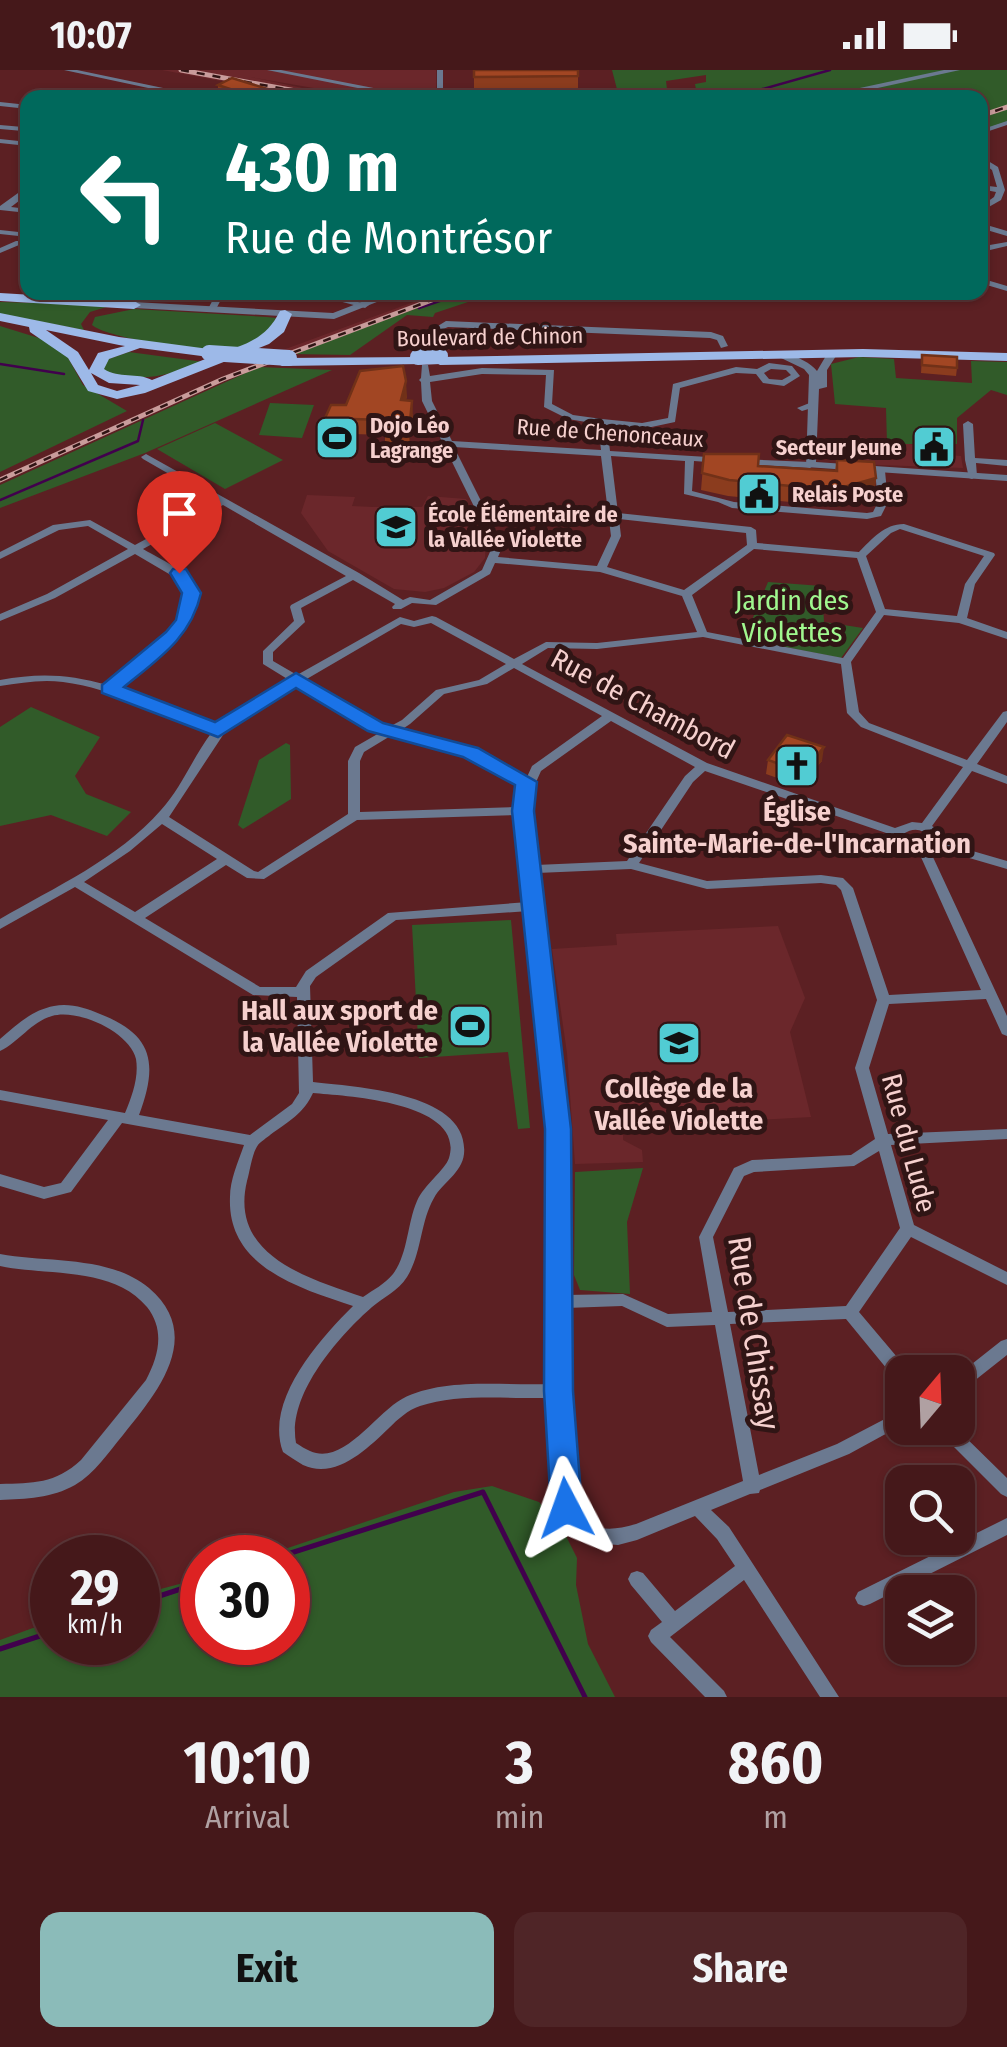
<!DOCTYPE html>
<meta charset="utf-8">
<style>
:root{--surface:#45181a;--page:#4f2527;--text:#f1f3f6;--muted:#b0a0a2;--line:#5d3739;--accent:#8bbbb9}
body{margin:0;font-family:"Fira Sans Condensed",sans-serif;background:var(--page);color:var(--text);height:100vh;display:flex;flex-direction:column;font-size:38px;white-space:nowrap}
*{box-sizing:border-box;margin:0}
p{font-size:32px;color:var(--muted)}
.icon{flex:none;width:55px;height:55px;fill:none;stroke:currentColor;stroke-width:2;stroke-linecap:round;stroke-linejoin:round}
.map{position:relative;height:1627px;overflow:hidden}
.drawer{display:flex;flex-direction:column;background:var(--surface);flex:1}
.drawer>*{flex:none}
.banner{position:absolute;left:20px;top:20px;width:968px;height:210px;border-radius:20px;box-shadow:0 2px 8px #0004,0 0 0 2px var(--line);background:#00695c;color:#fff;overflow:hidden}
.needle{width:65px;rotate:19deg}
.buttons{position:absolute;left:885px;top:1285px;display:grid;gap:20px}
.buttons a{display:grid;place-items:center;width:90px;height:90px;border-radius:20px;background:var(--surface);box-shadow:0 2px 8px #0004,0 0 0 2px var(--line);font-size:50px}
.speed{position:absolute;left:30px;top:1465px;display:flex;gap:20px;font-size:50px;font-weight:700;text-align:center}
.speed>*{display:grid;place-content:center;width:130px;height:130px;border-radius:50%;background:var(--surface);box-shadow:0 2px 8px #0004,0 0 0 2px var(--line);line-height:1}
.speed small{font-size:25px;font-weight:400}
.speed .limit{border:15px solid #d22;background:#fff;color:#111}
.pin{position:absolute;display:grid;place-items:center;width:85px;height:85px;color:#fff;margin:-102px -42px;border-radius:50% 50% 50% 0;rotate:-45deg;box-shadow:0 0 10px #0007}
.pin .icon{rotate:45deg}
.me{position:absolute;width:110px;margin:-55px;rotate:356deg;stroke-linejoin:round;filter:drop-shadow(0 0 8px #0008)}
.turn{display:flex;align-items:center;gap:35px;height:210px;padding:0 40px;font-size:45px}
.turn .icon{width:130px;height:130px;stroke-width:2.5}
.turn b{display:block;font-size:70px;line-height:85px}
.eta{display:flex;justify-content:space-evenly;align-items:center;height:170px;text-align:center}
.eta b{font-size:60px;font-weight:700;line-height:70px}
.button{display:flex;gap:20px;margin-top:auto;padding:20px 40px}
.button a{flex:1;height:115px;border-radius:20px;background:var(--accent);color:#111;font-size:40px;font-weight:700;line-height:115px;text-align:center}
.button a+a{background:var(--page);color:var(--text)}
.status{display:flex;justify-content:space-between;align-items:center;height:70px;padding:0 50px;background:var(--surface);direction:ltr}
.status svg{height:28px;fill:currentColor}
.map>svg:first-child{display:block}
.built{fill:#6b272b}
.green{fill:#315b29}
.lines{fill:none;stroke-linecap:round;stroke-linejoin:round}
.stream-far1{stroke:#41004d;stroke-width:2.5}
.stream{stroke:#41004d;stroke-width:5}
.minor{fill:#6b7990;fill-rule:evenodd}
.tertiary{fill:#6b7990;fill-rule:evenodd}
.primary{fill:#9db9e8;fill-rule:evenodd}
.rail-casing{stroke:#c99c9b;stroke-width:5}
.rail{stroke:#301515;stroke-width:2.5;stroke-dasharray:8;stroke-linecap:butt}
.primary-bridge{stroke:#9db9e8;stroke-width:16}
.wall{fill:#8b3c1e}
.shaded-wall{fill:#713118}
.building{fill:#a24623;stroke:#713118;stroke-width:2.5}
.route{fill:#1a73e8;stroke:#114b97;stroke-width:2.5}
.labels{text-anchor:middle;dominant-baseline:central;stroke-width:10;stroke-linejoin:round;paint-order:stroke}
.far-street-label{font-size:22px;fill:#f6d0ce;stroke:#301515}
.far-poi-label{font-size:22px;font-weight:bold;fill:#f6d0ce;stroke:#301515;text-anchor:start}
.park-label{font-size:28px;fill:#a0f78f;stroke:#301515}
.street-label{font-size:28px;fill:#f6d0ce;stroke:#301515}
.poi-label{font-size:28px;font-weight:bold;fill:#f6d0ce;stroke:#301515}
.near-street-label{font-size:32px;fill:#f6d0ce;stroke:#301515}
</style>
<div class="status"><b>10:07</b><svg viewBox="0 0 49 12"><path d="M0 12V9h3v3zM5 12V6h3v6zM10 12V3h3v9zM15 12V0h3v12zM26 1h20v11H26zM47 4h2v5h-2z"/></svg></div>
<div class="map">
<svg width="1007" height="1627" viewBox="0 0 1007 1627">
<rect width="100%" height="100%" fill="#5c2023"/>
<!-- built -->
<path class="built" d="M162 0H436V22L420 25 364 19 354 25 250 7 345 27H308Z
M438 223H459L291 284H272Z
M851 366 916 375 921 383 961 386 963 398 852 394 829 386 831 370 850 371Z
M307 425 355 427 352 436 373 437H422L428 426 466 429 486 469 485 488 474 502 444 518 425 522 394 519 328 481 301 443Z
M778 856 805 928 790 962 811 1047 623 1058V1070L642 1080 643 1092 575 1094 567 983 552 879 617 875 616 864Z"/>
<!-- green -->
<path class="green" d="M612 0H1007V53L980 62V28L697 25 695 14 706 12V5L666 11 668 27H619Z
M459 223H495L435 243 433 247 407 245 350 285 291 284Z
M0 232 113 235 90 242 81 254 84 260 0 244Z
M134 239 267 247 276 248C269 264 252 277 233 281 212 285 106 268 92 255L95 247Z
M0 256 42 269 66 284 83 315 127 341 0 402Z
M129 282 204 292C167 306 139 314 102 300L103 291Z
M859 287 894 289 896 308 972 313 971 291 1007 292V325L991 320 957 348V374H887L886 338 835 334 831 294Z
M259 297 332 300 145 383 0 438V415Z
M270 333 314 335 302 368 259 365Z
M215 353 283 390 225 419 157 379Z
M768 512 822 516 824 552 863 558 841 588 744 569Z
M31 637 100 667 75 706 86 724 131 742 107 766 51 745 0 756V657Z
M286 673 290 675 291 729 243 759 238 755 259 690Z
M511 850 530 1058 518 1059 508 982 419 988 412 855Z
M643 1098 627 1152 630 1224 580 1220 574 1205 575 1102Z
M492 1416 539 1432 563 1460 577 1488 576 1515 588 1574 615 1627H0V1570L52 1551V1572H138V1525L202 1508V1572H288V1488L261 1487 454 1422Z"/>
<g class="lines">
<!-- stream-far1 -->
<path class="stream-far1" d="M276 22 306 28
M731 28 830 0
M419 238 466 222
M0 294 64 304
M0 430 138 371 143 350"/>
<!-- stream -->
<path class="stream" d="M275 1488 483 1422 585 1627
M138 1533 202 1512
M0 1579 52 1562"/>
<!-- minor -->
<path class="minor" d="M64 0H77L211 28H195Z
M267 0H281L425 28H408Z
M437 0H443V28H437Z
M0 32 28 35V39L0 36Z
M1007 51V55L980 64V60Z
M0 55 23 57 27 59 23 61 0 59Z
M0 69 28 72V76L0 73Z
M980 86 998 97 1005 120 1001 130 980 142V137L994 127 996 122 980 119V115L997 117 992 100 980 91Z
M25 118H28V124L11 137 28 139V143L0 140V136Z
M980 153 1007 161V166L980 158Z
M0 160 28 163V167L0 164Z
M16 171H19V175L0 183V178Z
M1007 172V176L990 180 980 187V180L984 176Z
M980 208 1007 216V221L980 213Z
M217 222H225L215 241H209L208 239Z
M305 222H322L369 235 365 238Z
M735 222H770L811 226 815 229 811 232Z
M446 251 711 262 723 266 728 276 721 278 717 270 710 268 448 257 441 260 432 285H426L425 283 433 259Z
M769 293 792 296 800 306 784 316 763 313 756 304 736 303 680 318 675 352 642 359 607 355 610 381 724 388V392L721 393 694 391 692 421 734 432 867 443 873 442 878 432 875 401 880 398 885 401 888 432 881 446 867 449 732 438 718 432 684 424 685 391 611 386 618 443 751 457 756 460 757 473 859 482C872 469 884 454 904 454L994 483 995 485 975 514 967 548 1007 562V569L959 553 884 545 851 592 859 642 869 653 967 690 1003 642 1007 641V652L977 694 1007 706V714L972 701 932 756 941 762 945 773 1007 791V799L935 778 931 767C922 759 914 757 903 764L907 775 929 778 935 782 932 785 1007 946V966L1002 964 986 929 889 934 869 998 888 1064 1007 1059V1069L891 1075 914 1155 1007 1202V1215L911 1167 859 1242 908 1300 909 1302H902V1312L896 1310 846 1249 730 1254 759 1405 837 1374 902 1340V1355L849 1384 760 1420 759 1423 750 1424 711 1440 729 1457 839 1627H820L744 1510 670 1567 724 1621 727 1627H705L651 1572 648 1566 651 1560 662 1552 631 1515 628 1509 631 1503 637 1501 643 1503 675 1541 735 1496 717 1469 695 1446 637 1470 618 1475 592 1473 571 1460 558 1437 550 1328C510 1329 458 1323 420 1336 408 1340 398 1349 389 1358 367 1379 336 1410 303 1395 296 1391 289 1386 283 1382 264 1331 319 1270 353 1236 299 1218 227 1197 230 1127 230 1110 238 1092 244 1075L122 1053 71 1122 44 1129 0 1116V1104L44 1117 61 1113 108 1050 0 1030V1020L125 1043C132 1026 139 1007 136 989 130 962 77 938 52 946 31 952 19 972 0 981V969C16 955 32 940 54 936 70 933 86 938 100 944 154 965 158 994 139 1045L250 1065 292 1034 299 1023 297 927 253 925 75 817 0 859V849C55 817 118 789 161 740 182 717 193 687 212 662 162 647 114 618 63 612 41 609 21 613 0 616V610C39 603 68 604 107 615 132 596 188 562 186 526 186 524 182 513 181 511L135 484 55 528 0 551V544L47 524 128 479 88 456 59 460 0 489V482L53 455 90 450 135 475 216 431 143 389 141 387 146 384 359 503 403 530 410 527 430 530 482 500 493 475 422 331 421 312 419 310 421 308 422 295H428L430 306 482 298 554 300 552 334 573 345 602 349 642 353 668 348 673 314 736 297 757 299ZM771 299 786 300 791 305 782 310 769 309 764 303ZM482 304 546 305 544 337 568 349 598 354 601 380 452 371 432 331 430 312ZM454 377 601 386 611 466 597 496 498 487 503 475ZM223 435 346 506 291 535 290 537 294 551 263 581V594L289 610 230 644 217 656 193 649 117 619C142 599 220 548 191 509 185 501 153 485 143 479ZM619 449 746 463 747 475 684 520 607 497 621 466ZM900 459 984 486 965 514 957 546 885 539 866 486 891 463ZM754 479 857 488 876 542 843 588 707 562 692 525ZM495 493 600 502 682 526 697 562 597 573 546 572 514 589 436 547 432 546 414 551 400 547 297 605 273 591V582L305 552 301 538 353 510 395 534 392 537 393 539H401L412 533 436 535 490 504ZM431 553 506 594 479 610 436 620 402 650 389 657 380 655 305 610 401 554 414 557ZM703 567 841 594 847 643 861 657 963 697 922 753 912 752 895 758 707 693 522 594 548 578 597 579ZM514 598 602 646 532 696 527 707 474 679 401 660 410 654 444 624 487 614ZM297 614 372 659 381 662 355 677 348 691V744L258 802 254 801 169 747 227 659 238 648ZM611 651 695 697 685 706 627 791 536 795 529 728 541 701ZM392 665 466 685 523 715 517 728 518 737 360 742V691L364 682ZM705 701 892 765 898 781 920 785 981 920 889 925 853 818 843 808 821 805 707 811 639 793 693 712ZM519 745 528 832 388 843 306 901 296 917H260L145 848 226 795 247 808 264 809 357 750ZM162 754 217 789 135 842 84 812 130 781ZM631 799 707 819 821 813 836 815 841 820 877 930 855 998 875 1069 851 1085 752 1090 734 1098 699 1167 712 1242 668 1244 623 1224 566 1225 565 1059 537 803ZM529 841 551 1059 550 1314C504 1316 443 1307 402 1329 375 1344 343 1396 310 1381 305 1379 301 1376 296 1373 287 1325 338 1267 372 1237 384 1227 398 1221 407 1207 422 1183 420 1152 434 1128 442 1113 462 1103 464 1084 470 1022 355 1017 313 1012L310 916 316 907 396 850ZM313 1023C346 1026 466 1032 449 1088 445 1100 424 1115 417 1131 407 1154 408 1184 393 1204 385 1214 373 1220 363 1227 308 1208 229 1186 247 1111 250 1101 252 1083 258 1075 259 1073 269 1066 270 1065 288 1052 304 1043 313 1023ZM879 1081 900 1158 846 1236 728 1242 713 1167 744 1106 754 1102 854 1096ZM622 1236 667 1257 715 1255 743 1411 636 1454C607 1462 591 1462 574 1435L566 1321V1238Z
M812 332 815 333V337L802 341 797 338Z
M968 351 973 354 975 388 1007 390V396L976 393 977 406 972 409 969 408 965 390 963 354Z
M741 389 810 392 815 395 810 398 738 394 736 392Z
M0 1184C48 1193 109 1185 149 1218 205 1266 157 1323 123 1365 108 1383 95 1403 75 1415 52 1428 26 1429 0 1430V1414C33 1413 55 1414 81 1390L146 1310C159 1285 165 1260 147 1237 113 1196 47 1206 0 1196Z
M1007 1269V1285L964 1319 958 1321V1305L1001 1271Z
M938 1358H956L1007 1408V1427L1001 1424 940 1363Z
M1007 1448V1465L870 1534 864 1536 858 1534 855 1528 858 1522Z"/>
<!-- tertiary -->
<path class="tertiary" d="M944 0H960L832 28H813Z
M387 222H402L334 249 134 238 129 235 134 232 333 243Z
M827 284 836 286 827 300V317L819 319 816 392 1007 405V411L806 397 809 305 804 299 779 287C789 281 810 292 817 301Z"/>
<!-- primary -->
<path class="primary" d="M0 223 134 231 141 235 134 239 0 231Z
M285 240 292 244 284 262 269 274 145 323 117 329 88 321 68 288 30 262 29 257 0 251V243L119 267 209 279 214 280V286C244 274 265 271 280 241ZM46 260 119 275 125 276 98 283 89 300 78 282ZM140 278 209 287 213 286 152 310C137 302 119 309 104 299L109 289ZM91 303 109 313 140 315 117 321 98 315Z
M863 279 1007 283V291L863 287 440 295 433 291 440 287Z
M418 287 425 291 423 294 282 296 275 292 282 288Z"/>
<defs>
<path id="rail" d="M181 0 334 28
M980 46 1007 37
M0 410 223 309 453 222"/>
</defs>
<!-- rail casing -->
<use href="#rail" class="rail-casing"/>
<!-- rail -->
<use href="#rail" class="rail"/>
<!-- primary-bridge -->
<path class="primary-bridge" d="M209 283 289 288
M418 287 440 286"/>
</g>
<!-- wall -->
<path class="wall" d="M474 0 578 6V20H474Z
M218 15 284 28H225L218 25Z
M922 285 957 298 956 306 921 303Z
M407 326 406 330 413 346 409 376 385 375V365L353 364 347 376 321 374 320 359 346 335Z
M925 363 950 376 949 384 923 383Z
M704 384 758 396 835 401 837 390 876 408 874 425 843 433 842 437 728 426 701 420Z
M768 690 822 691 800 716 766 704Z"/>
<!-- shaded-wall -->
<path class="shaded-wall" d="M406 311 407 326 402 345 401 330Z
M412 331 413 346 409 376V361Z
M352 349 353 364 347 376 346 361Z
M876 408 874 425 843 433 844 417Z
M824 677 822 691 800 716 802 702Z"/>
<!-- building -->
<path class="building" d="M474 0H578V6L474 7Z
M232 8 284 24 275 28H257L218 15Z
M922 285 957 287V298L922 295Z
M403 296 406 311 401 330 412 331 409 361 385 360 387 350 352 349 346 361 320 359 331 335H346L360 301Z
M925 363 949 365 950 376 925 375Z
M704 384H759L758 396 837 401V390L874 392 876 408 844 417V421L729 410 702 403Z
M787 665 824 677 802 702 768 690Z"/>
<!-- route -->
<path class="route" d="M173 499H186L201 523C191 568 158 589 124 617L215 652 296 603 383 653 478 678 537 712 534 741 571 1059 573 1321 582 1438 577 1447 566 1451 555 1447 551 1438 544 1321 545 1059 512 741 515 715 463 687 368 661 296 618 218 667 102 623V615L166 562 176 550 182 523 170 503Z"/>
<!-- icons -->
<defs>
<symbol id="stadium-square" viewBox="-11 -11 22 22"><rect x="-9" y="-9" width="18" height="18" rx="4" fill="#51ccd3" stroke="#301515"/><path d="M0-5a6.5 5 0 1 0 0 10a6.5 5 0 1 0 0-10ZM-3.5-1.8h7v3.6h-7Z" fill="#111"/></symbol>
<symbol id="civic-square" viewBox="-11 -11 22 22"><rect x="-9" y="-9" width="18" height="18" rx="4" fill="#51ccd3" stroke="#301515"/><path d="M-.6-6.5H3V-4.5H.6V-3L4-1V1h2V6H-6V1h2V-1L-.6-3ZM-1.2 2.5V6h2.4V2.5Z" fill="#111"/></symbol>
<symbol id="school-square" viewBox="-11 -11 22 22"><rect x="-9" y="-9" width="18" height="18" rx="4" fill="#51ccd3" stroke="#301515"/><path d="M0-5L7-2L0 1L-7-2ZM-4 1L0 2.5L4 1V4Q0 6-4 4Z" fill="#111"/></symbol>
<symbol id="church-square" viewBox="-11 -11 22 22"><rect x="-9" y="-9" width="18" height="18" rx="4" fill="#51ccd3" stroke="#301515"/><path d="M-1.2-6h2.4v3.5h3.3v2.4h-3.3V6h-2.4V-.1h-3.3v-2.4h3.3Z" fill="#111"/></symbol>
</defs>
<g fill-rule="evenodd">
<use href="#stadium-square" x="312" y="343" width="50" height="50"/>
<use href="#civic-square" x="909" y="352" width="50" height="50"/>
<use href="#civic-square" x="734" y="399" width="50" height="50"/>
<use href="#school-square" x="371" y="432" width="50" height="50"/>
<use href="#church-square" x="772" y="671" width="50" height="50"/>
<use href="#stadium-square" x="445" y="931" width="50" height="50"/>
<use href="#school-square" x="654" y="948" width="50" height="50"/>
</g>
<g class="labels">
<!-- far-street labels -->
<g class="far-street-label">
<text transform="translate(490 267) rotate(-1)">Boulevard de Chinon</text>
<text transform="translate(610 363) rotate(4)">Rue de Chenonceaux</text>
</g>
<!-- far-poi labels -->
<g class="far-poi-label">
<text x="370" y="355">Dojo Léo<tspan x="370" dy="25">Lagrange</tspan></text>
<text x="902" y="377" text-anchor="end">Secteur Jeune</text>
<text x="792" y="424">Relais Poste</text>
<text x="428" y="444">École Élémentaire de<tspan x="428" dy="25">la Vallée Violette</tspan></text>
</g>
<!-- park labels -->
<g class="park-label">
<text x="792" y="530">Jardin des<tspan x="792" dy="32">Violettes</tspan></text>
</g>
<!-- street labels -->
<g class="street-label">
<text transform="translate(643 634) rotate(28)">Rue de Chambord</text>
<text transform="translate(909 1073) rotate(75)">Rue du Lude</text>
</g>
<!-- poi labels -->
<g class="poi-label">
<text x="797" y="741">Église<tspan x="797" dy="32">Sainte-Marie-de-l'Incarnation</tspan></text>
<text x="438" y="940" text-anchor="end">Hall aux sport de<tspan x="438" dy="32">la Vallée Violette</tspan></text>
<text x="679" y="1018">Collège de la<tspan x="679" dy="32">Vallée Violette</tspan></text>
</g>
<!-- near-street labels -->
<g class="near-street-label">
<text transform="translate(754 1263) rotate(81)">Rue de Chissay</text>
</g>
</g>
</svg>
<div class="buttons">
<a><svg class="needle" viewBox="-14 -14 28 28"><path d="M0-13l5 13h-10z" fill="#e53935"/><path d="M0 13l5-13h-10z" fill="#b0a0a2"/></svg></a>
<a><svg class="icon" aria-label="search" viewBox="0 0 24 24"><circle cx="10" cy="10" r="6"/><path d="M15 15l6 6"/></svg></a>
<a><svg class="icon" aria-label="layers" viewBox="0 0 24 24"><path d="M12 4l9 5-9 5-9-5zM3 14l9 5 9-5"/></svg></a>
</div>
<div class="speed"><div>29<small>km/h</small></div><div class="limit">30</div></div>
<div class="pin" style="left:179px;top:503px;background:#d93025"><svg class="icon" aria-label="arrive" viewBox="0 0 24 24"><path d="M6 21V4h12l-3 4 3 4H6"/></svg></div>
<svg class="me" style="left:566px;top:1438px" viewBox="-20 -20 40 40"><path d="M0-17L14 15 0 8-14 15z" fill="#1a73e8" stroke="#fff" stroke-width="4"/></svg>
<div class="banner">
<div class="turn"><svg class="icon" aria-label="left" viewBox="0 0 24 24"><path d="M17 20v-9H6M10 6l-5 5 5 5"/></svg><div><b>430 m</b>Rue de Montrésor</div></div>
</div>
</div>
<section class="drawer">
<div class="eta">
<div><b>10:10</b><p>Arrival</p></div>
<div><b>3</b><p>min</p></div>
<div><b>860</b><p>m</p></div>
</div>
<div class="button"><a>Exit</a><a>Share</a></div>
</section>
